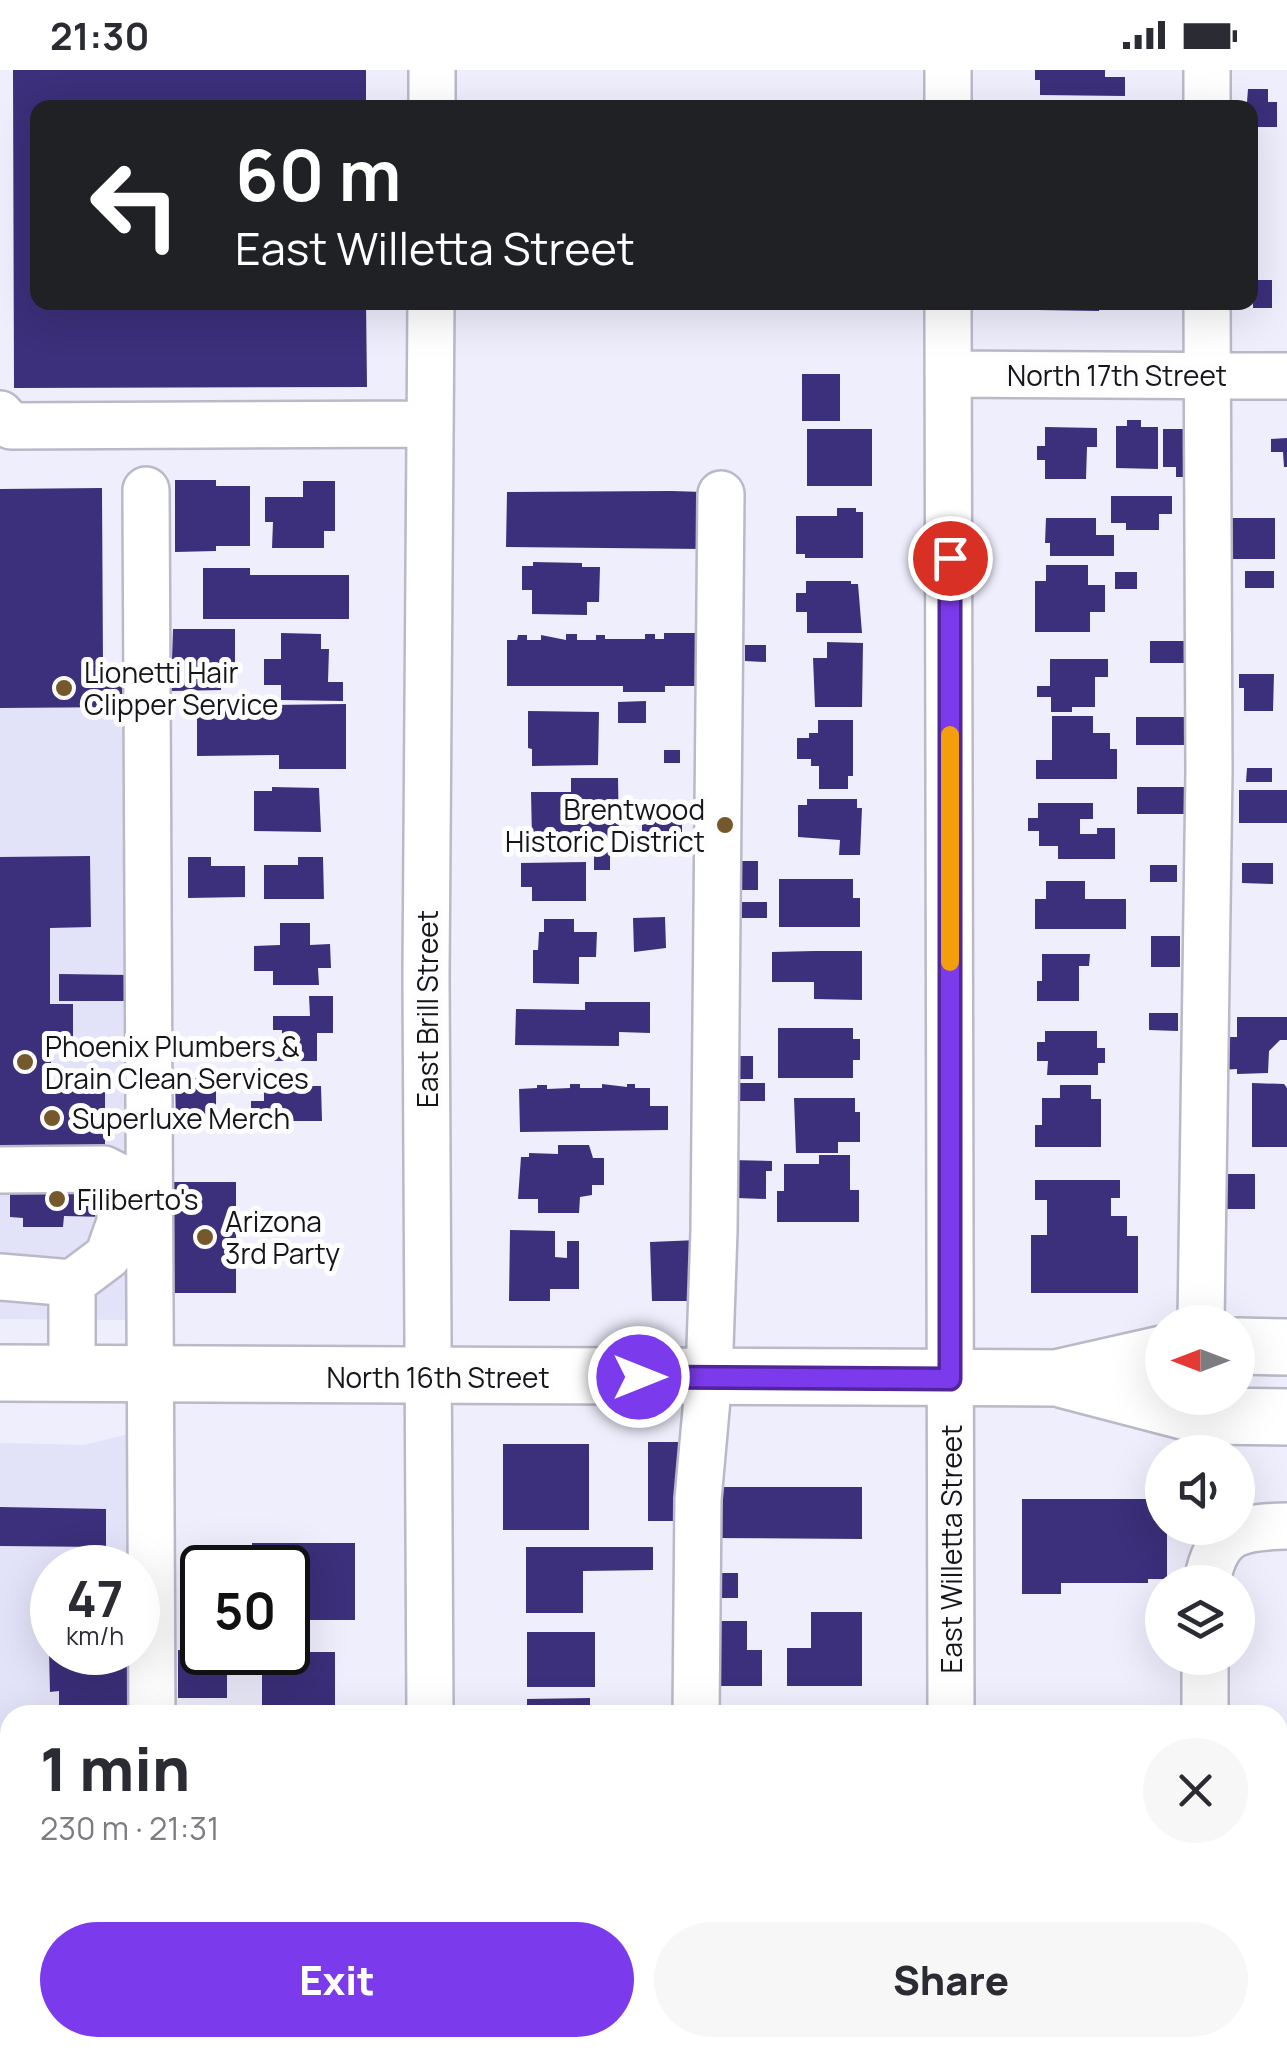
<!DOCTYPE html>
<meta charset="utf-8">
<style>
:root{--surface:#fff;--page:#f7f7f7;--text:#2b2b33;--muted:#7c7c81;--accent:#7c3aed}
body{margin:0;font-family:Manrope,sans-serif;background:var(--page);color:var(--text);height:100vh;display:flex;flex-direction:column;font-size:38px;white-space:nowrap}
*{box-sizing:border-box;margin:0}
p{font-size:32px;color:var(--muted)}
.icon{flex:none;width:55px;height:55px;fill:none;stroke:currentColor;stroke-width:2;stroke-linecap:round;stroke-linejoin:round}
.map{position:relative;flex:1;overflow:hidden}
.panel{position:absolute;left:0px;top:1635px;width:1288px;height:352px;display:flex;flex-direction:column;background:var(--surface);border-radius:30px 30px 0 0;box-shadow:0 10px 40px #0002}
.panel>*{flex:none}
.guide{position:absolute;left:30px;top:30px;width:1228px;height:210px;border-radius:20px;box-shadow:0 10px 40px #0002;background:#202124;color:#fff;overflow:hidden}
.needle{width:65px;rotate:270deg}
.controls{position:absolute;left:1145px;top:1235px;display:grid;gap:20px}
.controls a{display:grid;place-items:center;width:110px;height:110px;border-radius:50%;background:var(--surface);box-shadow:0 10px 40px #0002;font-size:50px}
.speed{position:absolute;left:30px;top:1475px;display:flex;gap:20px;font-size:50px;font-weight:700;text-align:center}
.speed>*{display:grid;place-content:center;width:130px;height:130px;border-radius:50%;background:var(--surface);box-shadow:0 10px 40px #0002;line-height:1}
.speed small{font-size:25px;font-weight:400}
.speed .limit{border:5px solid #111;border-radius:15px;background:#fff;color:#111}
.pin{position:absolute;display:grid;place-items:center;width:85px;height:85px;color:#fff;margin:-42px;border:5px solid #fff;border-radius:50%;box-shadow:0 2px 10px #0007}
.me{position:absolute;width:110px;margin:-55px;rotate:90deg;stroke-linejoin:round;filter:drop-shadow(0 0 8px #0008)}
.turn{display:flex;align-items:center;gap:35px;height:210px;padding:0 40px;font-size:45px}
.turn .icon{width:130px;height:130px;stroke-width:2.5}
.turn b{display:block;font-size:70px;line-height:85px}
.round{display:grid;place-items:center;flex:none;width:105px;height:105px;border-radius:52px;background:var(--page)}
.headline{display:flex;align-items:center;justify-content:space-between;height:170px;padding:0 40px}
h1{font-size:60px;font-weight:800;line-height:75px}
.action{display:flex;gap:20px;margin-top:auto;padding:20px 40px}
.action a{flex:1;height:115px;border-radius:60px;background:var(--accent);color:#fff;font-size:40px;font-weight:800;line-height:115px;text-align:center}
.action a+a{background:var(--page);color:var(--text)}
.status{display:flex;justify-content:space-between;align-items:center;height:70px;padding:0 50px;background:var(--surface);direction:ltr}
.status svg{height:28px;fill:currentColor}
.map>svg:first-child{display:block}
.built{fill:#e2e2f8;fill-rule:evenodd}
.building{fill:#3c2f7b}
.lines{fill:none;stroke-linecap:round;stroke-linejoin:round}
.minor-casing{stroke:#b9b9c8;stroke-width:50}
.major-casing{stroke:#b9b9c8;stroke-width:60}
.minor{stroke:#fff;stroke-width:45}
.major{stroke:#fff;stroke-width:55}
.route-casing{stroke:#51269a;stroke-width:25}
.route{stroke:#7c3aed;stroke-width:18}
.slow{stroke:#f59e0b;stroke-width:18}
.poi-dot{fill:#75582b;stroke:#fdfdfd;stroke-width:4}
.labels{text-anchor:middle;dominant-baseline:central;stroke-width:10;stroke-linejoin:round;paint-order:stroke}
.street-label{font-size:28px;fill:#15151a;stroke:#fdfdfd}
.poi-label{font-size:28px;fill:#15151a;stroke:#fdfdfd;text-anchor:start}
</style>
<div class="status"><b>21:30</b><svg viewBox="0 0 49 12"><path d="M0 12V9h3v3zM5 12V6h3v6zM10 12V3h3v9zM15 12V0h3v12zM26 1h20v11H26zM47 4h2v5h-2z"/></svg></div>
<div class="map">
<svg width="1287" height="1986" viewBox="0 0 1287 1986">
<rect width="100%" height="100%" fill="#eeeefd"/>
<!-- built -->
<path class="built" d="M135 634 136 1250 0 1249V637Z
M141 1361 139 1645H10V1978H137V1986H0V1373L84 1375ZM52 1498H138V1582H52Z"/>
<!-- building -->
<path class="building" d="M13 0H366V38H38V232H366L367 317 14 318Z
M1035 0H1105V7H1125V26L1040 25V10H1035Z
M1248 19H1268V32H1277V57H1250V38H1234V32H1247Z
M1253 210H1272V238H1253Z
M1037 232H1099V241L1037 240Z
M802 304H840V351H802Z
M1127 350H1141V357H1158V399L1116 398V356H1127Z
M1045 357 1097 358V377H1087L1086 409H1045V390H1037V376H1045Z
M807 359H872V416H807Z
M1163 359H1193V407H1176V397H1163Z
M1287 368V397H1284L1283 382H1271V369Z
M175 410H216V416H250V476H216V481L175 482Z
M303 411H335V461H324V478H272L273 452H265V427H303Z
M102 418 103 598H127L128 637 0 638V419Z
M671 421 704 422 703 479 506 477 507 422Z
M1111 426H1172V444H1159V460H1126V453H1111Z
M837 438H856V442H863V488H805V484H796V446H837Z
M1046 448H1096V465H1114V486H1050V473H1045Z
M1223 448H1275V489H1223Z
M533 492 582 493V497H600L599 532H587V545L532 544V520H522V496H533Z
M1046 495H1088V515H1105V542H1090V562H1035V511H1046Z
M203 498H250V505H349V549H203Z
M1245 501H1274V518H1245Z
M1115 502H1137V519H1115Z
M806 511H851V514H858L862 563H807V542H796V523H806Z
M173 559H235V600H221V620L171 621Z
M281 563 321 564V579H329L328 612H343V631L281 630V615H264V589H281Z
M664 563H695V616H665V622H623V616H507V570H517L518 565H527V570H541V565L566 570V564H577V570H596V565H605V569H645V564H655V569H664Z
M1150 571H1187V593H1150Z
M827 572 863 573 862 637H815L813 588H827Z
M745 575H766V592L745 591Z
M1050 589H1108V607H1095V637H1072V642H1051V627H1037V616H1050Z
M1239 604H1274L1273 641H1244V618H1239Z
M646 631V653H618V632Z
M346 634V699H279V685L197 686V636Z
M528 641 599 642 598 695 532 696V679L528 678Z
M1052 646H1093V663H1110V679H1117V709H1036V690H1052Z
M1136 647H1192V675H1136Z
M818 650H853V706H848V719H819V696H811V689H797V668H809V663H818Z
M664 680H680V693H664Z
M1247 698H1272V712H1246Z
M571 708H618L619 769H532L531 722H571Z
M272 717 319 718 321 762 254 761V721H272Z
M1137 717H1187V744H1137Z
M1239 720H1287V753H1239Z
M807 729H857V738H862L860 785H839L840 770 798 767V735H807Z
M1038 733H1093V749H1080V764H1097V758H1115V789H1058V776H1039V761H1028V748H1038Z
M642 737H682V770H642Z
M594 782H610V800H594Z
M90 786 91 857 50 858V934H73V970H51V1013H105V1082L0 1083V787Z
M188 787H211V796H245V827L188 828Z
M298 787H323L324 829H264V795H298Z
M729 791H758V820H729Z
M586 792V831H532V817H521V793Z
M1242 793H1273V814L1242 813Z
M1150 795H1177V812H1150Z
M779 809H853V828H860V857H779Z
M1046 811H1085V829H1126V859H1035V829H1046Z
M732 832H767V848H732Z
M665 847 666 878 634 882 633 848Z
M544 849H574V862H597L596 887H579V914L533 913V880H538L539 862H544Z
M280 853H310V875L330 874 331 898H318L319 915H273V901H254V876L280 875Z
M1151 866H1180V897H1151Z
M814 881H862V930L814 929V912H772V882Z
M1042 884H1090L1089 896H1079V931H1037V911H1042Z
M59 904 129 905 128 931H59Z
M309 926H333V963H317V991H273V974H282V960H273V946H310Z
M585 932H650V963L619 962V976L515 975 516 939 585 940Z
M1149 943H1178V961L1149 960Z
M1237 947H1287V970H1280L1269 981 1268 1003 1237 1004V999L1219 1000V967H1237Z
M778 958H853V969H860V990H853V1008H778Z
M1045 961H1097V978H1105V993H1098V1005H1047L1048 991H1037V972H1045Z
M732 986H753V1009H732Z
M175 1008H216V1053H176Z
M739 1013H765V1031H739Z
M1252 1013 1284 1014 1287 1018V1077H1252Z
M570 1014H580V1018H602V1014L627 1017V1014H635V1018H650V1036H668V1060L520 1062 519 1019 537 1018V1015H547V1019L570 1018Z
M1060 1015H1091V1029H1101V1077H1035V1055H1042V1028H1060Z
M264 1016H321L322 1051H272V1060H251V1031H264Z
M794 1028H855V1042H860V1072H838V1083H796Z
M558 1075H589L593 1088H604V1115H592V1125L580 1127 579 1143H538V1129H518L521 1087H529V1083L558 1084Z
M819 1085H850V1120H859V1152H777V1121H784V1094H819Z
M730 1090 772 1091V1101H766V1129L737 1128Z
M1220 1104H1255V1139H1220Z
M10 1109 105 1111V1147L64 1146 63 1157H23V1148L10 1147Z
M1035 1110H1120V1128H1111V1146H1127V1166H1138V1223H1031V1165H1047V1130H1035Z
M174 1112H236V1223H174Z
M510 1160 555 1161V1187L567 1188V1171H579V1219H550V1231H509Z
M698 1170 694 1231H652L650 1172Z
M648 1372H678V1451H648Z
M503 1374H589V1460H503Z
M706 1417H862V1469L706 1468Z
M1022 1429H1162V1458H1167V1509H1148V1513H1061V1524H1022Z
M0 1437 106 1439V1477L0 1476Z
M252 1473H355V1550H288V1498H252Z
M526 1477H653V1500L583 1501V1543H526Z
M709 1503H738V1528H709Z
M811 1542H862V1616H787V1578H811Z
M712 1551H747V1580H762V1616H712Z
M527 1562H595V1617H527Z
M178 1580 227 1582V1628H178Z
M49 1582H131L132 1645H59V1621L50 1622Z
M262 1582H335V1645H262Z
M590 1628V1645H527V1629Z
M799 1636H860V1645H799Z
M1278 1780H1287V1830H1278Z
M0 1837H10V1913H0Z
M1278 1929H1287V1981H1278Z
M0 1930H10V1977H0Z
M245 1978H336V1986H245Z
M526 1978H587V1986H526Z
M627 1978H668V1986H627Z
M797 1978H863V1982H797Z
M1036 1978H1089V1985H1036Z"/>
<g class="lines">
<defs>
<path id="minor" d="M432 38V0
M948 38V0
M1207 38V0
M948 232 951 1645
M948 304 1287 306
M0 344 11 356 430 354
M146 420 152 1645
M0 1100 104 1099 116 1105 120 1113V1152L108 1186 72 1213
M0 1207 72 1213V1304
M1201 1252 1209 702 1207 232
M1207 1512C1216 1461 1239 1457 1287 1456
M1205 1588V1645
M430 1645 426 906 431 232
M696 1645 698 1429 709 1307 714 1161 721 424
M431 1978V1986
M951 1978V1986
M1209 1978V1986
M151 1986V1978
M694 1986V1978"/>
<path id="major" d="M1238 1276 1287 1277
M0 1303 1056 1308 1162 1284
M1064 1310 1202 1346 1287 1347"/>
</defs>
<!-- minor casing -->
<use href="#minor" class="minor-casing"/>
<!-- major casing -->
<use href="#major" class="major-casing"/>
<!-- minor -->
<use href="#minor" class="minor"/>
<!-- major -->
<use href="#major" class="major"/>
</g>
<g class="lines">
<defs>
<path id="route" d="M639 1307 950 1309V488"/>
</defs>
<!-- route casing -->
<use href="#route" class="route-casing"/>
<!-- route -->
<use href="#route" class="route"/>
<!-- slow -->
<path class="slow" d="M950 892V665"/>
</g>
<!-- markers -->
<g class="poi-dot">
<circle cx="64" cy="618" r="10"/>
<circle cx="725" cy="755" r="10"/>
<circle cx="25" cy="992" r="10"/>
<circle cx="52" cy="1048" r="10"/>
<circle cx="57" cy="1129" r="10"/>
<circle cx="205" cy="1167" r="10"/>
</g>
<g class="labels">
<!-- street labels -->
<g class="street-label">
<text x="1117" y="305">North 17th Street</text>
<text transform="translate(427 939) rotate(-90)">East Brill Street</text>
<text x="438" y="1307">North 16th Street</text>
<text transform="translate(951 1479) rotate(-90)">East Willetta Street</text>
</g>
<!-- poi labels -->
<g class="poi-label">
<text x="84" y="602">Lionetti Hair<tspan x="84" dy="32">Clipper Service</tspan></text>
<text x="705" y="739" text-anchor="end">Brentwood<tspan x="705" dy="32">Historic District</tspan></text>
<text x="45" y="976">Phoenix Plumbers &amp;<tspan x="45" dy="32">Drain Clean Services</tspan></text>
<text x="72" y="1048">Superluxe Merch</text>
<text x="77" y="1129">Filiberto's</text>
<text x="225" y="1151">Arizona<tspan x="225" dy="32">3rd Party</tspan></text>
</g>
</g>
</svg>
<div class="controls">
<a><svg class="needle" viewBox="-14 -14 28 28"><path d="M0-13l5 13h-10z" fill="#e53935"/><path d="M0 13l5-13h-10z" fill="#7c7c81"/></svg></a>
<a><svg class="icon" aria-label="sound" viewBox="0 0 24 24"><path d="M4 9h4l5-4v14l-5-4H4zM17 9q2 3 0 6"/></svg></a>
<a><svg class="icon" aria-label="layers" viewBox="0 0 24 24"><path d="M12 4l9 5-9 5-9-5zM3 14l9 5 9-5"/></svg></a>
</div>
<div class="speed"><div>47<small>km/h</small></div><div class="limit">50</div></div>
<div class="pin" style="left:950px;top:488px;background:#d93025"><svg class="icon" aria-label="arrive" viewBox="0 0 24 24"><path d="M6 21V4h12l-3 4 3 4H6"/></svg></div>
<svg class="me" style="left:639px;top:1307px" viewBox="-20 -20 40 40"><circle r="17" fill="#7c3aed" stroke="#fff" stroke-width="3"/><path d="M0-11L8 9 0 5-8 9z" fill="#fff"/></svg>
<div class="guide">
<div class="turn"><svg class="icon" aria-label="left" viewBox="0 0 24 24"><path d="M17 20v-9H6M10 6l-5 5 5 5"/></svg><div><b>60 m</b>East Willetta Street</div></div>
</div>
<section class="panel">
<div class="headline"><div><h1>1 min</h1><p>230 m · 21:31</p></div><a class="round"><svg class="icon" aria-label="close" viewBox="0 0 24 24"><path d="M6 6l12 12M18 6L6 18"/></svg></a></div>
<div class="action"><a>Exit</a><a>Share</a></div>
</section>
</div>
